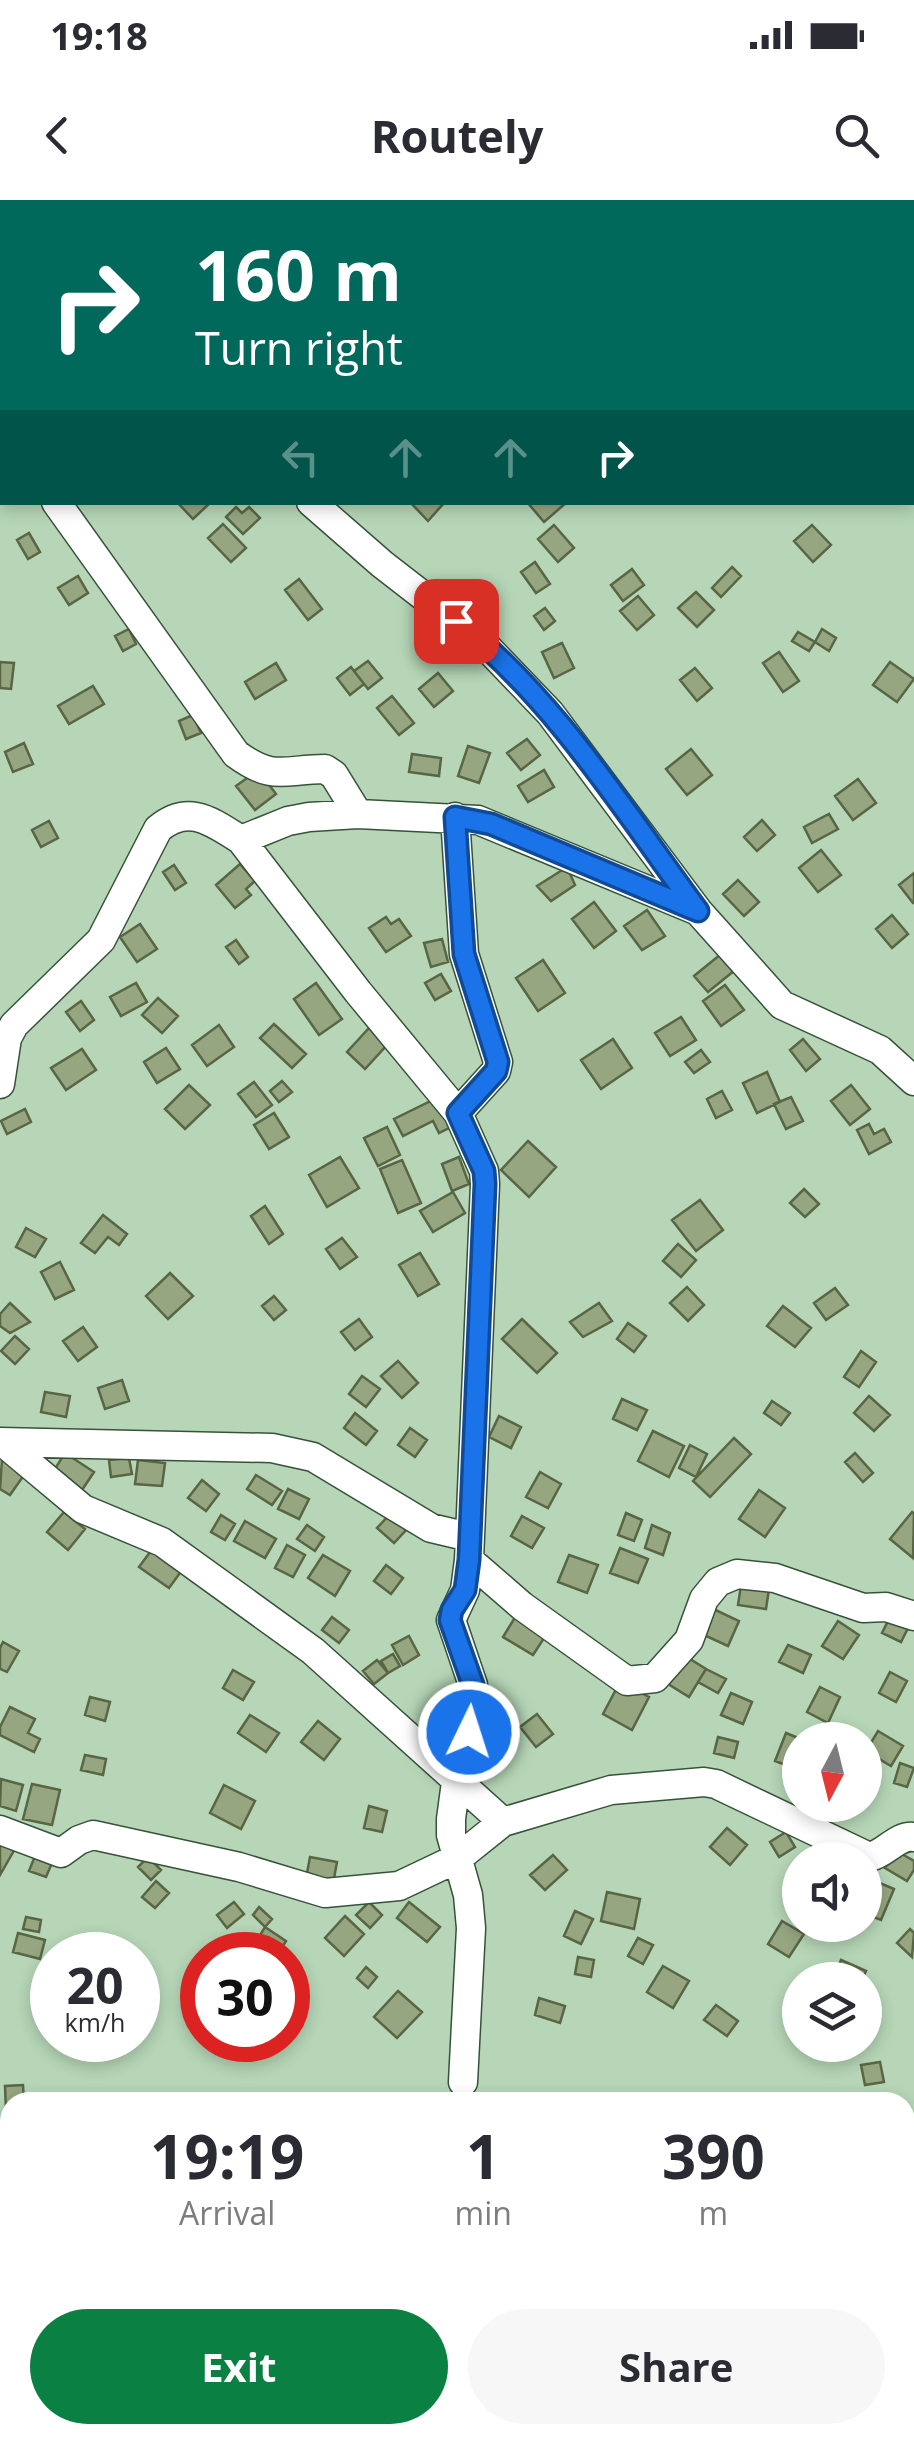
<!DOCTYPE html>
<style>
:root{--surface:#fff;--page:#f7f7f7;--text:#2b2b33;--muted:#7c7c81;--accent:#0b8043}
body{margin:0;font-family:"Open Sans",sans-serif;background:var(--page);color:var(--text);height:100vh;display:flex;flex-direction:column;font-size:38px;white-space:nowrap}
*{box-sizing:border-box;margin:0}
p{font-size:32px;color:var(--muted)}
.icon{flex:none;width:55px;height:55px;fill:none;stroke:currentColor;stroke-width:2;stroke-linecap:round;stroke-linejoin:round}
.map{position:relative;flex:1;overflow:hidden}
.panel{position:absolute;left:0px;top:1892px;width:915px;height:352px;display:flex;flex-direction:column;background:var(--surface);border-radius:30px 30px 0 0;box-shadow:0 5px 15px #0003}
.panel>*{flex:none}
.hud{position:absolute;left:0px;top:0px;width:915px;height:305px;box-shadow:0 5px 15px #0003;background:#00695c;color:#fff;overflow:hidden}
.needle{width:65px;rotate:187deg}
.buttons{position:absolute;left:782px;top:1522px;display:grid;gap:20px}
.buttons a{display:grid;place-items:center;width:100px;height:100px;border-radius:50%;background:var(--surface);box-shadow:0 5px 15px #0003;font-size:50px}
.speed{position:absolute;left:30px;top:1732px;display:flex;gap:20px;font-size:50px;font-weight:700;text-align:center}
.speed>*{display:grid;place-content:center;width:130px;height:130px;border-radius:50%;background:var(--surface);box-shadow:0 5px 15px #0003;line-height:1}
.speed small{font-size:25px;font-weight:400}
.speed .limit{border:15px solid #d22;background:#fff;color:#111}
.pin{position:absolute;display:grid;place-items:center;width:85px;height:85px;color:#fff;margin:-42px;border-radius:20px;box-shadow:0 5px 15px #0006}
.me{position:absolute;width:110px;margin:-55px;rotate:4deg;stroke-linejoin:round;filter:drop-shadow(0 0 8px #0008)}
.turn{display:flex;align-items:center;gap:35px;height:210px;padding:0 30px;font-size:45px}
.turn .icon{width:130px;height:130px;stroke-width:2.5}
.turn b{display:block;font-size:70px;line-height:85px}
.lanes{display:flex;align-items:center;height:95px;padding:0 30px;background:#0003;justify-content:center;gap:50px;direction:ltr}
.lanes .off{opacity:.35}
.eta{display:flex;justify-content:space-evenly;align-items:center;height:170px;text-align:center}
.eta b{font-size:60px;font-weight:700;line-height:70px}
.primary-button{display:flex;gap:20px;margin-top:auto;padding:20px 30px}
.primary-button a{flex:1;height:115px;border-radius:60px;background:var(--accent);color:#fff;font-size:40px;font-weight:700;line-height:115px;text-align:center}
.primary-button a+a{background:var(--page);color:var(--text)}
.status{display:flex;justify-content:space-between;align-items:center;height:70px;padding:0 50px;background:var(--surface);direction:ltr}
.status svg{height:28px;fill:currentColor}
header{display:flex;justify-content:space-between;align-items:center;height:130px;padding:0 30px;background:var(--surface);font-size:45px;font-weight:700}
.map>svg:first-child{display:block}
.building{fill:#96a681;stroke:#586644;stroke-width:2.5}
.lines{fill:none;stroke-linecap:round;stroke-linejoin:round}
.minor-casing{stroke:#375239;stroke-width:31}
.minor{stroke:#fff;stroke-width:28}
.route-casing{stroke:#114b97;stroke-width:25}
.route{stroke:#1a73e8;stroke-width:18}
</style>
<div class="status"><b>19:18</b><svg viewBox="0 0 49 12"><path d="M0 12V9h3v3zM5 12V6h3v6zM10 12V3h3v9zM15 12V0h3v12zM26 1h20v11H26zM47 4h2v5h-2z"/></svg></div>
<header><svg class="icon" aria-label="back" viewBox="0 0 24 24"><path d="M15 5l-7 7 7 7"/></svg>Routely<svg class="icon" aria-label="search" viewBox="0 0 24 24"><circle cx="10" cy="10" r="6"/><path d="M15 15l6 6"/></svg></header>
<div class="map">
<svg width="914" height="2244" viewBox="0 0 914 2244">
<rect width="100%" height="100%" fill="#b6d6b7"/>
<!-- building -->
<path class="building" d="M177 302H211L193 319Z
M410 302H443L444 303 428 321Z
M527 302H567L544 322Z
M236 307 242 313 249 307 260 318 243 334 226 317Z
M223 324 246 348 231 362 208 338Z
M554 325 574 348 558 362 538 339Z
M812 325 831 345 813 362 794 341Z
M29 333 40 352 28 359 17 340Z
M535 362 550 384 536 393 521 372Z
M732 367 741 376 721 397 712 388Z
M632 369 644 385 623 401 611 385Z
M78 376 88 393 69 405 58 388Z
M299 379 322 409 308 420 285 390Z
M696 392 714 410 697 427 678 408Z
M638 396 654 415 637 430 620 411Z
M545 408 555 421 544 430 534 416Z
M129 429 136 444 123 451 115 436Z
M822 429 836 438 829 451 815 442Z
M798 432 815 442 809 451 792 441Z
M562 443 574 468 554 478 542 452Z
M779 452 799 481 783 492 763 463Z
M368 461 382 478 368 489 354 471Z
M0 462 14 463 11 489 0 488Z
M890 462 914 479 897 502 873 485Z
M276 463 286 480 255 499 245 482Z
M351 467 364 484 350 495 337 478Z
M695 468 712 488 697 501 680 480Z
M438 473 453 491 434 507 419 489Z
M93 486 104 504 69 524 58 506Z
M392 496 414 523 399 535 377 508Z
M193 515 201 533 186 539 179 521Z
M527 539 540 555 521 570 507 553Z
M24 543 33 564 13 572 5 552Z
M468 546 490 553 479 583 458 576Z
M691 549 712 575 687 595 666 569Z
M412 554 441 558 439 576 409 572Z
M258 570 276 594 255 610 236 586Z
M544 570 554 587 528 602 518 586Z
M858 579 876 603 853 620 835 596Z
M829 614 838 629 812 643 804 627Z
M762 620 775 635 757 651 744 637Z
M49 621 58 638 41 647 32 630Z
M821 650 841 675 818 692 799 668Z
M240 664 255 681 246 689 251 695 235 708 216 685Z
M174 665 186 683 175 690 163 672Z
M567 667 575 685 551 701 537 686Z
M914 673V703H913L899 685Z
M738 680 759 702 744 716 723 694Z
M594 702 616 731 594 748 572 719Z
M647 710 665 736 642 750 624 726Z
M892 715 908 734 892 748 876 729Z
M386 717 391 724 399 719 411 736 386 752 369 728Z
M140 724 157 749 137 762 120 737Z
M442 739 448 762 431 767 424 743Z
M236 740 248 757 239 764 226 747Z
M721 754 735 770 708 792 694 776Z
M543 760 565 793 538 811 516 778Z
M441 774 451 791 435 800 425 783Z
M136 783 147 802 121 816 110 797Z
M316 783 342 819 319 835 294 799Z
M725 785 744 810 721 826 703 801Z
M158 798 178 816 162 833 142 815Z
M81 801 94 820 80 831 66 812Z
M681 817 696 840 670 856 655 833Z
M274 824 306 854 292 868 260 838Z
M219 825 234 847 207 866 192 845Z
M369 828 387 845 365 869 347 852Z
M613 839 632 868 601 889 581 860Z
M803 839 820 859 806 871 790 850Z
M166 848 180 869 157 883 144 862Z
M82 849 96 870 66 890 51 868Z
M701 850 710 862 694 873 685 862Z
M767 872 780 902 757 913 743 883Z
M282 881 292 892 279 902 270 891Z
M254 882 272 905 256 917 238 894Z
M189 885 210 905 185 929 165 909Z
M851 885 870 909 850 925 831 901Z
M722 891 732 910 716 918 707 899Z
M441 896 455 925 439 933 433 921 403 936 394 919Z
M791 897 803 921 786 929 774 904Z
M25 909 31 922 7 934 1 921Z
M274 913 289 937 269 949 254 925Z
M869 924 874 934 884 929 891 942 869 954 857 930Z
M387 927 400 955 378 966 364 938Z
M528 941 556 967 529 997 501 970Z
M340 957 359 988 327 1007 309 975Z
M459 957 469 984 452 991 442 964Z
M402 960 421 1003 398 1013 380 969Z
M804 989 819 1004 805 1017 790 1003Z
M453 992 465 1013 433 1032 420 1011Z
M700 1000 723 1030 696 1051 672 1020Z
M265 1006 283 1034 269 1044 251 1016Z
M103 1015 127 1034 119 1045 108 1037 95 1053 81 1043Z
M26 1028 46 1039 35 1057 16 1047Z
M342 1038 357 1057 340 1069 326 1049Z
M678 1044 696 1060 681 1077 663 1061Z
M420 1053 439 1084 418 1096 399 1065Z
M60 1062 74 1090 55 1099 41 1072Z
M170 1073 193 1096 168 1119 146 1096Z
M687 1087 704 1105 688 1121 670 1103Z
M835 1088 848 1105 826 1120 814 1103Z
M274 1096 286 1110 274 1120 262 1106Z
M10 1103 30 1122 10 1133 0 1126V1114Z
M599 1103 612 1121 583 1137 570 1122Z
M783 1106 811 1128 795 1147 767 1126Z
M359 1119 372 1137 355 1150 341 1132Z
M522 1119 557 1153 537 1173 502 1139Z
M628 1123 646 1136 634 1152 617 1139Z
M83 1127 97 1147 78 1161 63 1141Z
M15 1136 29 1149 15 1164 1 1151Z
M861 1151 876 1162 859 1187 844 1177Z
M398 1161 418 1183 402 1198 381 1176Z
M362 1176 380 1189 366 1207 349 1194Z
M122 1180 129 1201 105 1209 98 1188Z
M45 1192 70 1196 66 1217 41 1212Z
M869 1196 890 1215 874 1231 854 1213Z
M622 1199 647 1210 637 1230 613 1219Z
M772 1201 790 1213 781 1225 764 1213Z
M355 1213 377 1231 366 1245 344 1228Z
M499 1216 521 1227 511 1248 489 1237Z
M410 1228 427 1240 415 1257 398 1245Z
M653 1231 684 1246 669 1277 638 1261Z
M734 1238 751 1254 710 1297 693 1281Z
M690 1245 707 1254 696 1277 679 1268Z
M65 1253 94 1272 80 1293 51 1275Z
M855 1253 873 1273 863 1282 845 1262Z
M129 1258 132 1274 111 1277 109 1260Z
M2 1259 24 1275 10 1295 0 1289Z
M138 1260 165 1263 162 1286 135 1284Z
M540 1272 561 1284 548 1308 526 1297Z
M256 1275 282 1291 272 1305 247 1289Z
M202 1280 219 1294 206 1311 188 1298Z
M288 1289 309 1299 299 1319 278 1309Z
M759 1290 785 1308 765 1337 739 1319Z
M64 1312 85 1329 68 1350 47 1332Z
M912 1312 914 1314 913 1358 890 1339Z
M391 1313 408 1328 394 1343 377 1328Z
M626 1313 642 1320 634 1341 618 1335Z
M221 1315 235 1324 225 1340 211 1332Z
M522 1316 544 1328 532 1348 511 1336Z
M245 1321 276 1339 265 1358 234 1341Z
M307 1325 324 1337 315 1351 297 1339Z
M652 1325 670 1333 663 1355 645 1348Z
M156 1344 185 1366 169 1388 139 1367Z
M287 1345 305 1355 293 1377 275 1368Z
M620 1348 648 1359 638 1383 610 1373Z
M323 1355 350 1371 335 1396 308 1378Z
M569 1355 598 1365 587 1393 558 1382Z
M386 1365 403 1378 391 1394 374 1381Z
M741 1385 769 1389 766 1409 738 1405Z
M707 1406 739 1421 728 1446 695 1431Z
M517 1414 548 1432 533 1455 503 1437Z
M891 1415 910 1424 901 1442 882 1433Z
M332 1417 349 1430 339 1443 322 1430Z
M838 1421 859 1435 843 1459 822 1446Z
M409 1436 419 1455 403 1465 392 1445Z
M3 1442 19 1451 7 1472 0 1469V1448Z
M788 1445 811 1455 803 1473 779 1462Z
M393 1454 400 1466 388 1473 381 1461Z
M682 1454 706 1469 689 1497 665 1482Z
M377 1460 388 1473 374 1484 363 1471Z
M706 1469 726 1479 718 1493 698 1482Z
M233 1470 254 1482 243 1500 223 1488Z
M890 1472 907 1481 896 1502 879 1493Z
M620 1482 649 1497 632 1530 603 1514Z
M820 1487 840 1497 828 1523 807 1512Z
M731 1493 752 1502 743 1524 721 1515Z
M90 1497 110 1502 105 1521 85 1515Z
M10 1507 35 1519 28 1533 40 1539 34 1552 0 1535V1527Z
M537 1514 553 1534 536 1547 520 1527Z
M250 1515 279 1533 266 1552 238 1533Z
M318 1521 340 1539 324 1560 301 1542Z
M878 1531 903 1546 891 1566 866 1551Z
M786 1533 803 1540H800L799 1570 775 1561Z
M718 1537 738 1542 734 1558 714 1553Z
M85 1555 106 1559 103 1575 81 1570Z
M900 1563 914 1568 907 1587 894 1583Z
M1 1579 23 1585 16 1611 0 1606Z
M32 1584 60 1590 52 1625 23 1619Z
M224 1585 255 1601 241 1629 210 1613Z
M369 1606 387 1611 382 1632 364 1628Z
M727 1628 747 1645 730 1665 710 1647Z
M786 1632 795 1647 779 1657 770 1642Z
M0 1638 16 1647 0 1675Z
M895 1650 914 1661V1670L907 1681 885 1668Z
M553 1655 567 1670 545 1690 530 1675Z
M35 1656 52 1663 46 1677 29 1671Z
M148 1657 161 1670 151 1680 138 1667Z
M310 1657 337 1662 332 1689 305 1684Z
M156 1681 169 1693 155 1708 142 1697Z
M875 1681 894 1689 881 1720 865 1714V1705Z
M607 1692 640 1699 634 1729 601 1721Z
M234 1702 244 1714 227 1728 217 1715Z
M369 1702 382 1715 370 1728 356 1715Z
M409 1702 440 1727 427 1742 397 1718Z
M259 1707 272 1719 265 1727 253 1715Z
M575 1711 593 1719 581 1744 564 1736Z
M345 1716 364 1734 344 1756 325 1738Z
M26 1717 41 1720 39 1732 23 1729Z
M782 1721 804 1734 789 1757 768 1744Z
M265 1727 286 1741 277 1755H252L249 1753Z
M910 1729 914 1733 912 1757 897 1743Z
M18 1733 45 1740 40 1759 13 1752Z
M638 1738 653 1745 643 1764 628 1756Z
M578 1757 594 1760 591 1777 575 1774Z
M841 1760 866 1771 862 1780H833Z
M663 1766 689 1781 673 1808 647 1792Z
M366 1767 377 1777 368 1788 357 1778Z
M138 1784 150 1793 138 1810Z
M398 1791 422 1812 397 1838 374 1817Z
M539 1798 565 1806 560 1823 535 1815Z
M716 1805 738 1821 727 1836 704 1820Z
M880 1862 884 1882 865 1885 861 1865Z
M23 1885 24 1902H10V1911H6L5 1886Z
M910 2231 912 2244H891L890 2235H905Z
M237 2235H259L269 2244H228Z
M799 2235H827L829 2244H801Z"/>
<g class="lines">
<defs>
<path id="minor" d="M14 0 17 2
M786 2 787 0
M0 119H2
M0 214 2 216
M56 302 236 554C274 582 284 569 325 569L334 575 358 614
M311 302 382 364 480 440 550 513 698 711 782 805 880 850 914 881
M455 617 464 754 498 862 496 871 458 913 484 971 485 984 469 1360 465 1390 451 1420 473 1485V1498L465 1566 456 1582 451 1619V1635L468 1695 471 1728 463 1882
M241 640 358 792 458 913
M0 884 7 838 14 825 101 740 158 629C189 603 212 622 241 640L288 621 309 617 358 614 478 620 698 711
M0 1242 272 1248 313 1257 431 1328 469 1337
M4 1243 83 1309 162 1342 313 1451 503 1622
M469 1360 522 1406 627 1481 655 1478 689 1440 704 1399 718 1382 737 1374 775 1378 863 1408 886 1407 914 1416
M0 1630 61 1653 79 1640 93 1635 239 1667 325 1693 399 1686 458 1658 503 1622 611 1590 704 1582 716 1584 869 1657C886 1654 896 1635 914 1637
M905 2052 914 2049
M417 2235 419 2244"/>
</defs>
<!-- minor casing -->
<use href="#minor" class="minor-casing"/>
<!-- minor -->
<use href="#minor" class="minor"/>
</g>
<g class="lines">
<defs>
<path id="route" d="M456 421C555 499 624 611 698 711L491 624 455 617 464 754 498 862 496 871 458 913 484 971 485 984 469 1360 465 1390 452 1410 450 1420 473 1485 469 1532"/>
</defs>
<!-- route casing -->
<use href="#route" class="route-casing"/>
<!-- route -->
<use href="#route" class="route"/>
</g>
</svg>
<div class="buttons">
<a><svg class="needle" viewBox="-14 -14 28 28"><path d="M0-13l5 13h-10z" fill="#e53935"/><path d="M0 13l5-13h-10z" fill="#7c7c81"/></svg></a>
<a><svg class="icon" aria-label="sound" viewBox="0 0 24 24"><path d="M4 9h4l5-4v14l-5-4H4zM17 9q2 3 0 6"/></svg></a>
<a><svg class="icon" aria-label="layers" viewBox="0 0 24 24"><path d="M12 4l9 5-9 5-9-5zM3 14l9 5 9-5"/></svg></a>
</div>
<div class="speed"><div>20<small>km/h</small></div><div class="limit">30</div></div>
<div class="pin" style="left:456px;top:421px;background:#d93025"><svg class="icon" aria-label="arrive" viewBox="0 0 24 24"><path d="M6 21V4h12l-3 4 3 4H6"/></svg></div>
<svg class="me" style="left:469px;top:1532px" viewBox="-20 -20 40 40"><circle r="17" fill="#1a73e8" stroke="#fff" stroke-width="3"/><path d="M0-11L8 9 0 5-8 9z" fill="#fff"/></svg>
<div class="hud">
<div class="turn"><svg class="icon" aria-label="right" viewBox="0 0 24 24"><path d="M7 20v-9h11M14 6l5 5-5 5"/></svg><div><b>160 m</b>Turn right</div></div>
<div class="lanes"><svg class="icon off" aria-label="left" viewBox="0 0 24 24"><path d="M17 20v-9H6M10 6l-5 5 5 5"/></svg><svg class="icon off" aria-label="ahead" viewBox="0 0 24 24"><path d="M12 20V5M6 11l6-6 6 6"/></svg><svg class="icon off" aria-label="ahead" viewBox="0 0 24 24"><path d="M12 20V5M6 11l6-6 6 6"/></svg><svg class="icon" aria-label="right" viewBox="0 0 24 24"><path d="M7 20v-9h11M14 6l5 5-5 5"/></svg></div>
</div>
<section class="panel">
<div class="eta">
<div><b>19:19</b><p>Arrival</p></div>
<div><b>1</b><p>min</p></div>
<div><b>390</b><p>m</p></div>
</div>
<div class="primary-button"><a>Exit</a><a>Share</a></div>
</section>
</div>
